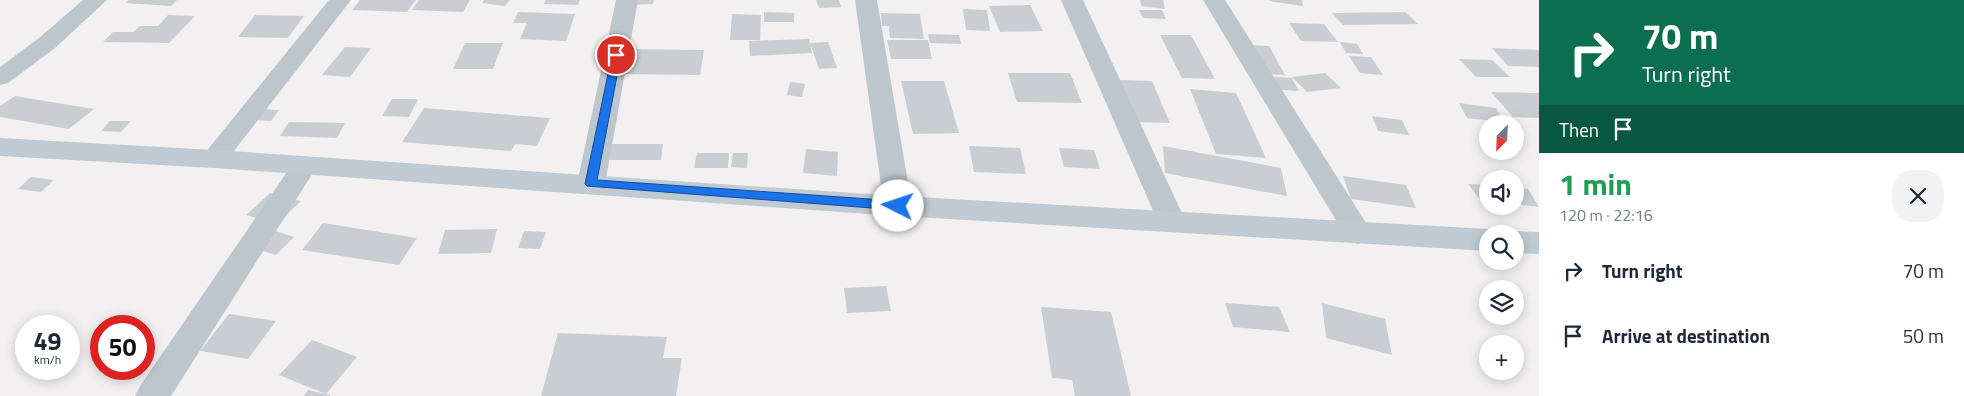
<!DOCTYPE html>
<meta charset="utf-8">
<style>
:root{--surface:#fff;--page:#f2f2f3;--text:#1f2937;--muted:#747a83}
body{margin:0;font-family:"Titillium Web",sans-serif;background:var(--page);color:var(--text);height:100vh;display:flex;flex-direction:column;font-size:19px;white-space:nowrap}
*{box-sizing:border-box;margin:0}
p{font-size:16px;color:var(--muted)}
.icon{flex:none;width:28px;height:28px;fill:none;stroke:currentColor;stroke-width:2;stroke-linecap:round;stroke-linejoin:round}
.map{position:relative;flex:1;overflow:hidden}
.sheet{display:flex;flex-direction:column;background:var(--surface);width:425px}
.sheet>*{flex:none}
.top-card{background:#0b6e4f;color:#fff;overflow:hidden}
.needle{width:32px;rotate:203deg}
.buttons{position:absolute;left:1479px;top:115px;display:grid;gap:10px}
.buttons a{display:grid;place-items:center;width:45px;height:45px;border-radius:50%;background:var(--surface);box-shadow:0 2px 12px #0003;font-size:25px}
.speed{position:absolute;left:15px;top:315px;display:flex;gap:10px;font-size:25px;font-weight:700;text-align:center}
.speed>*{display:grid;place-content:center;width:65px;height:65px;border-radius:50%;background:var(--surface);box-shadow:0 2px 12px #0003;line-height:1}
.speed small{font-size:12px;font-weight:400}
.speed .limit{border:8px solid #d22;background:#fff;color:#111}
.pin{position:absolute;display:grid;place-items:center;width:42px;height:42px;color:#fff;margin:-21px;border:2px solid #fff;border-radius:50%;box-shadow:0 1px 5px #0007}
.me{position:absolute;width:55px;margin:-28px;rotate:274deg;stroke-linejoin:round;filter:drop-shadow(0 0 4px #0008)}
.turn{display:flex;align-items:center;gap:18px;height:105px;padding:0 20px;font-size:22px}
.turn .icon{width:65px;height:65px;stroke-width:2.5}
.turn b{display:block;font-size:35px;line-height:42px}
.then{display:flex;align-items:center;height:48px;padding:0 20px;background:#0003;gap:10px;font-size:19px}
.round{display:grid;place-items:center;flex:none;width:52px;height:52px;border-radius:20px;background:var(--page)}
.headline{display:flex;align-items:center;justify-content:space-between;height:85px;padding:0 20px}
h1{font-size:30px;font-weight:700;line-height:38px;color:#1e9e55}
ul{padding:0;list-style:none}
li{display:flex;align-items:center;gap:15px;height:65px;padding:0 20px}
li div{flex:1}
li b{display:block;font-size:19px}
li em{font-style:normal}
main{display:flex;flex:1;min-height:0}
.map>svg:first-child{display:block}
.building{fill:#caced2}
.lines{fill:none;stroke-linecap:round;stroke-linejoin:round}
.minor{fill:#bcc6cc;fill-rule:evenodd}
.secondary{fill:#bfcad3;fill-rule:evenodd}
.route{fill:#1a73e8;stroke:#114b97}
</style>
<main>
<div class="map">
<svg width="1539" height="396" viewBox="0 0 1539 396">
<rect width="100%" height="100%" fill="#f2f0f0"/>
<!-- building -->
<path class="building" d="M129 0H177L171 6 125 3Z
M360 0H416L407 12 352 10Z
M419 0H470L463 12 412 10Z
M484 0H510L505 6 482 3Z
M546 0H580L578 5 544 4Z
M620 0H654L653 4 619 5Z
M816 0H839L841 7 819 8Z
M1140 0H1163L1165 9 1141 6Z
M1269 0H1302L1303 6 1269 1Z
M1030 5 1043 31 1000 32 989 6Z
M963 9 987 10 990 31 966 30Z
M1139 10H1162L1166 19 1143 18Z
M518 12 575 14 566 41 520 39 527 23H513Z
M764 12 794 13V22H764Z
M1405 12 1418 24 1343 25 1332 13Z
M881 13 920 14 924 39 890 38 889 26H882Z
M732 14 761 15 760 40H730Z
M168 15 195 16 169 43 103 42 113 32H133L140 26H158Z
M255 15 304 16 288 38 238 37Z
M1289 23 1324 24 1338 42 1301 41Z
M928 34 959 35 961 44 930 43Z
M1160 35H1191L1215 79 1182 78Z
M809 39 812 53 750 56 749 41Z
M887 40H928L932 59H891Z
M828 42 837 68 819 69 810 43Z
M1340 42 1357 44 1363 54 1346 53Z
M465 43H503L493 69H453Z
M1248 45 1269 46 1285 75 1263 74Z
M345 47 371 48 350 77 322 75Z
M1492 48 1539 50V67L1508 66Z
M624 49 704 50 700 75 618 74Z
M1349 56 1371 57 1383 75 1360 73Z
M1459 59 1492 60 1510 77H1476Z
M1008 73H1070L1082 103 1017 102Z
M1325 73 1341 88 1307 92 1292 77Z
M1265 76 1292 78 1299 91 1271 89Z
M1118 80 1152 81 1170 123 1135 122Z
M901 81H944L959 133 913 134Z
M790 82 805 84 802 97 787 95Z
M1190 89 1236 93 1266 158 1216 154Z
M1491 92 1539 93V118L1513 117Z
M15 96 94 109 69 129 0 117V106Z
M392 99H418L409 117 382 116Z
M1459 103 1496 108 1504 122 1467 118Z
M424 108 550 118 537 146 515 144 511 151 402 142Z
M263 109 279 110 271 121 254 120Z
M1372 116 1402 120 1409 135 1378 131Z
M110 121H131L121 132 101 131Z
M289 122 345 123 337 138 280 136Z
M606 144H663L661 160H603Z
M969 146 1020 148 1026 174 974 172Z
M1163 146 1281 168 1287 196 1165 173Z
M1059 148 1094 150 1100 169 1064 167Z
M806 149 838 152 837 176 803 173Z
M697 153H729L728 168H694Z
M733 153H748L747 168 731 167Z
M1343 176 1406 185 1416 208 1351 199Z
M31 177 54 180 41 192 18 189Z
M1468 184 1488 185V207H1486Z
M1515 188 1528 189 1539 207 1522 205 1515 194Z
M270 193 301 201 277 224 246 215Z
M323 223 417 238 399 265 302 250Z
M497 229 491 253 438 254 445 230Z
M272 230 294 237 276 255 254 248Z
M524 231 546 232 540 249 518 248Z
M886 286 891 311 847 313 844 288Z
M1225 303 1279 307 1290 332 1233 327Z
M1322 303 1385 319 1392 355 1326 338Z
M1041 307 1111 312 1131 396H1075L1072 380 1052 378Z
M229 314 276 321 248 359 200 351Z
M558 333 667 337 663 358H682L676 396H541Z
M312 340 357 357 326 394 279 375Z
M308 390 330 395V396H304Z"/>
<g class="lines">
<!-- minor -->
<path class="minor" d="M83 0H107L55 48 8 83 0 85V67L39 38Z
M329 0H351L223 165 214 168 205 165 201 159 205 153Z
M616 0H638L605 184 601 191 591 193 581 191 577 184Z
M855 0H877L912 206 908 213 898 216 888 213 884 206Z
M1061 0H1083L1186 222 1182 229 1172 232 1162 229 1158 222Z
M1203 0H1225L1368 226 1372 233 1368 240 1358 244 1348 240Z
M305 156 314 159 318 165 171 396H135L140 386 296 159Z"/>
<!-- secondary -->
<path class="secondary" d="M0 138 214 150 898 196 1488 229 1499 234H1488V251L898 216 214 168 0 156Z
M1515 231 1539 232V254L1515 253V234H1507Z"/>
</g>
<!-- route -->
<path class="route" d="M616 52 621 55 597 180 898 201 904 206 898 210 587 186 585 184 612 55Z"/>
</svg>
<div class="buttons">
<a><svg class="needle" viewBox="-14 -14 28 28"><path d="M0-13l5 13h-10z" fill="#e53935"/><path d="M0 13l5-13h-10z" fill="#747a83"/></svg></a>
<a><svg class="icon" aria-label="sound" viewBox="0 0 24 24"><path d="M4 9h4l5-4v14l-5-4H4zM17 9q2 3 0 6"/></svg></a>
<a><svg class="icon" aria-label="search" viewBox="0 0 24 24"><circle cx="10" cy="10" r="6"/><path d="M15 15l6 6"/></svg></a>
<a><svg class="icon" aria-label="layers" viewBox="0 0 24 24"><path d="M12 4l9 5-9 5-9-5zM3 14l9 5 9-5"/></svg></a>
<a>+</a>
</div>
<div class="speed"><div>49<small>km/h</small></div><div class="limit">50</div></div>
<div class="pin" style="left:616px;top:55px;background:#d93025"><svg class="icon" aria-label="arrive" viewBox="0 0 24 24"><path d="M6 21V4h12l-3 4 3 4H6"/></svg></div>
<svg class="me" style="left:898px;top:206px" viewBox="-20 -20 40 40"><circle r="19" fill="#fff"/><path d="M0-13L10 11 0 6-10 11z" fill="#1a73e8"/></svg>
</div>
<section class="sheet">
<div class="top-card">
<div class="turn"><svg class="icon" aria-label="right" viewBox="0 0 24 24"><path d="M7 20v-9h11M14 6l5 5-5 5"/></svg><div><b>70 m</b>Turn right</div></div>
<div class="then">Then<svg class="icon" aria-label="arrive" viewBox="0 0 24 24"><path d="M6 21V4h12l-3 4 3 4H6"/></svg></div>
</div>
<div class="headline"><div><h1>1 min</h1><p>120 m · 22:16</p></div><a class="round"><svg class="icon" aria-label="close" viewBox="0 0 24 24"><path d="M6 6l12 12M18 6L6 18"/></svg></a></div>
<ul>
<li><svg class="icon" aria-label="right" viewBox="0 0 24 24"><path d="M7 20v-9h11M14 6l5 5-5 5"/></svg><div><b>Turn right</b></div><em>70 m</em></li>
<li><svg class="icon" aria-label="arrive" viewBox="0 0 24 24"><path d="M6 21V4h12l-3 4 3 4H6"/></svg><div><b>Arrive at destination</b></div><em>50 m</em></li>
</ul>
</section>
</main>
